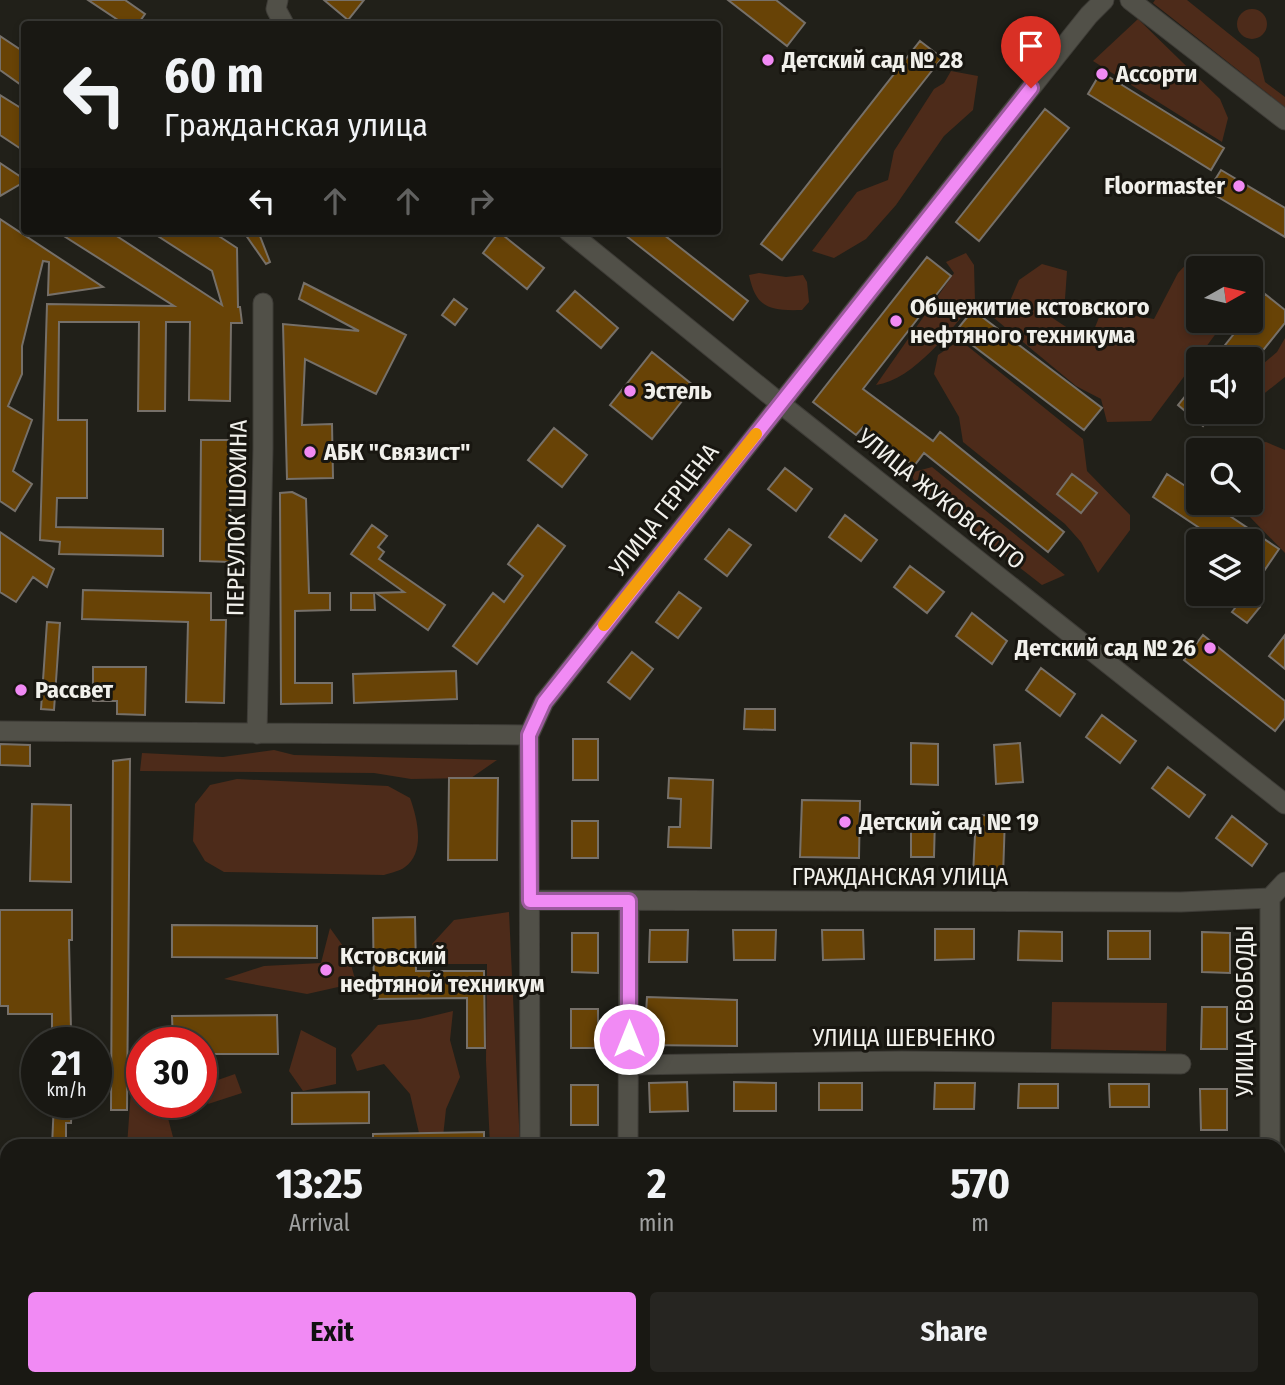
<!DOCTYPE html>
<meta charset="utf-8">
<style>
:root{--surface:#191813;--page:#262521;--text:#f1f3f6;--muted:#9fa0a0;--line:#373733;--accent:#f18af4}
body{margin:0;font-family:"Fira Sans Condensed",sans-serif;background:var(--page);color:var(--text);height:100vh;display:flex;flex-direction:column;font-size:26px;white-space:nowrap}
*{box-sizing:border-box;margin:0}
p{font-size:23px;color:var(--muted)}
.icon{flex:none;width:38px;height:38px;fill:none;stroke:currentColor;stroke-width:2;stroke-linecap:round;stroke-linejoin:round}
.map{position:relative;flex:1;overflow:hidden}
.side{position:absolute;left:0px;top:1139px;width:1286px;height:247px;display:flex;flex-direction:column;background:var(--surface);border-radius:21px 21px 0 0;box-shadow:0 4px 10px #0003,0 0 0 2px var(--line)}
.side>*{flex:none}
.guide{position:absolute;left:21px;top:21px;width:700px;height:214px;border-radius:7px;box-shadow:0 4px 10px #0003,0 0 0 2px var(--line);background:#191813;color:var(--text);overflow:hidden}
.needle{width:46px;rotate:82deg}
.fabs{position:absolute;left:1186px;top:256px;display:grid;gap:14px}
.fabs a{display:grid;place-items:center;width:77px;height:77px;border-radius:7px;background:var(--surface);box-shadow:0 4px 10px #0003,0 0 0 2px var(--line);font-size:35px}
.speed{position:absolute;left:21px;top:1027px;display:flex;gap:14px;font-size:35px;font-weight:700;text-align:center}
.speed>*{display:grid;place-content:center;width:91px;height:91px;border-radius:50%;background:var(--surface);box-shadow:0 4px 10px #0003,0 0 0 2px var(--line);line-height:1}
.speed small{font-size:18px;font-weight:400}
.speed .limit{border:10px solid #d22;background:#fff;color:#111}
.pin{position:absolute;display:grid;place-items:center;width:60px;height:60px;color:#fff;margin:-72px -30px;border-radius:50% 50% 50% 0;rotate:-45deg;box-shadow:0 0 7px #0007}
.pin .icon{rotate:45deg}
.me{position:absolute;width:77px;margin:-38px;rotate:0deg;stroke-linejoin:round;filter:drop-shadow(0 0 5px #0008)}
.turn{display:flex;align-items:center;gap:24px;height:147px;padding:0 28px;font-size:32px}
.turn .icon{width:91px;height:91px;stroke-width:2.5}
.turn b{display:block;font-size:49px;line-height:60px}
.lanes{display:flex;align-items:center;height:66px;padding:0 28px;background:#0003;justify-content:center;gap:35px;direction:ltr}
.lanes .off{opacity:.35}
.eta{display:flex;justify-content:space-evenly;align-items:center;height:119px;text-align:center}
.eta b{font-size:42px;font-weight:700;line-height:49px}
.button{display:flex;gap:14px;margin-top:auto;padding:14px 28px}
.button a{flex:1;height:80px;border-radius:7px;background:var(--accent);color:#111;font-size:28px;font-weight:700;line-height:80px;text-align:center}
.button a+a{background:var(--page);color:var(--text)}
.map>svg:first-child{display:block}
.green{fill:#4d2b1a}
.building{fill:#684306;stroke:#767069;stroke-width:2}
.lines{fill:none;stroke-linecap:round;stroke-linejoin:round}
.minor-casing{stroke:#3e3c37;stroke-width:21}
.minor{stroke:#515048;stroke-width:19}
.route-casing{stroke:#9d5a9f;stroke-width:18}
.route{stroke:#f18af4;stroke-width:12}
.slow{stroke:#f59e0b;stroke-width:12}
.poi-dot{fill:#f18af4;stroke:#181610;stroke-width:2.5}
.labels{text-anchor:middle;dominant-baseline:central;stroke-width:6;stroke-linejoin:round;paint-order:stroke}
.poi-label{font-size:24px;font-weight:bold;fill:#f1f0eb;stroke:#181610;text-anchor:start}
.street-label{font-size:24px;fill:#f1f0eb;stroke:#181610}
</style>
<div class="map">
<svg width="1285" height="1385" viewBox="0 0 1285 1385">
<rect width="100%" height="100%" fill="#212019"/>
<!-- green -->
<path class="green" d="M1155 0H1187L1259 58 1265 82 1285 97V107L1153 3Z
M1237 24a15 15 0 1 1 30 0a15 15 0 1 1-30 0Z
M1138 19 1220 99 1228 118 1222 142 1093 61Z
M951 71 978 76 973 110 944 136 896 205 866 239 834 258 812 251 857 192 888 180 894 151 934 89 944 83Z
M966 253 974 265 975 301C951 329 914 380 876 385L954 273 946 262Z
M1194 256 1217 257 1265 268 1251 286V268H1199V320H1226L1151 421 1107 422 1101 399 1076 386 988 313 1010 301 1019 280 1042 264 1067 271 1065 299 1051 317 1089 342 1100 315 1124 314 1154 319 1178 273Z
M759 273 786 277 803 275 807 282 809 302 802 310C769 311 756 308 749 275Z
M1285 338V377L1251 404V374L1277 352Z
M960 340 1083 439 1087 471 1130 515V530L1098 573 1081 542 1065 524 963 442 959 417 934 374 938 355Z
M1266 442 1285 450V553L1248 515 1230 502H1251V450H1235L1237 447Z
M932 467 1065 575 1042 585 919 489 910 473Z
M274 750 294 755 497 760 471 778 411 779 374 773 140 771 142 753 223 757Z
M237 779 388 786 410 798C417 817 426 852 405 867 400 871 390 873 384 875L224 872 205 861 193 841 195 804 210 785Z
M509 912 520 1146H490L486 1061 487 964H446L432 944 454 920Z
M330 928 348 953 356 983 307 994 224 979 264 966 321 963Z
M1052 1002 1167 1003 1166 1051 1051 1049Z
M453 1011 450 1040 460 1077 446 1109 442 1146H422L410 1094 384 1064 357 1071 351 1055 378 1025 420 1019Z
M301 1030 336 1048V1084L303 1091 289 1071Z
M134 1047 142 1048V1102L164 1103 173 1137 171 1146H127Z
M235 1074 242 1093 208 1104 215 1081Z"/>
<!-- building -->
<path class="building" d="M88 0H125L145 14 138 24H124Z
M324 0H364L348 20Z
M728 0H776L805 23 787 46Z
M0 36 24 52V87L0 70Z
M920 41 942 58 782 260 761 244Z
M1101 72 1224 148 1211 170 1088 94Z
M0 95 24 110V151L0 135Z
M1045 109 1069 128 979 241 956 222Z
M0 163 24 179V182L0 196Z
M1221 170 1285 208V237L1208 191Z
M0 219 103 287 48 295 49 262 43 261 22 346V374L8 406 32 420 13 471 32 484 15 511 0 501Z
M56 231H109L222 305 212 271 150 231H211L237 248 238 307H240L242 323H231L230 401 189 400 190 322H166L165 411H138L139 322H59L58 420H87V498H57L56 527 163 529V556L59 554 60 542 40 540 47 304 174 306Z
M243 231H258L270 262 266 264Z
M620 231H659L748 301 733 320Z
M499 232 544 268 527 289 483 253Z
M927 257 951 276 863 389 933 441 940 432 1064 532 1048 552 924 453 914 466 863 427 856 435 813 402Z
M304 283 406 335 376 394 305 359 302 425 332 424 333 478 287 479 283 324 359 331 299 299Z
M575 291 618 328 601 348 557 311Z
M1265 294 1285 310V323L1256 359H1214L1245 320H1251V312Z
M454 299 467 309 455 325 442 315Z
M973 310 1102 408 1084 430 955 332Z
M652 352 694 386 652 439 610 405Z
M1199 379V411H1215L1203 426 1178 405Z
M554 428 587 455 562 487 528 460Z
M201 440H231L230 562 200 561Z
M785 468 812 489 796 511 768 489Z
M1072 474 1097 493 1081 513 1057 494Z
M1167 474 1199 495V502H1209L1279 549 1264 571 1251 562V541H1219L1153 497Z
M292 492 306 499 309 593H330V610L295 611V683H332V703L281 704 280 493Z
M845 515 877 540 861 561 829 537Z
M372 525 387 536 378 547 384 552 379 559 445 605 428 630 376 593 404 592 351 554Z
M538 525 565 546 477 664 453 646 493 593 504 602 523 576 508 564Z
M729 529 751 545 727 576 705 559Z
M0 532 54 569 47 587 33 577 16 602 0 592Z
M910 566 944 592 927 613 894 587Z
M83 590 211 593V620H226L224 703 186 702 188 622 82 619Z
M679 592 701 608 678 638 656 622Z
M351 593H374L375 610H351Z
M1245 595 1260 607 1247 623 1232 612Z
M972 613 1007 641 992 664 956 636Z
M47 622 60 623 54 710 41 709Z
M1203 635 1285 701V718L1275 731 1184 660Z
M1285 635V669L1269 656Z
M632 652 653 669 630 699 608 682Z
M93 667H146L145 715 117 714V701H93Z
M1041 668 1075 694 1060 716 1026 690Z
M456 671 457 699 354 703 353 674Z
M745 709H775V730L744 729Z
M1102 715 1136 741 1120 763 1086 737Z
M573 739H598V780H573Z
M911 743 938 744V785L911 784Z
M1020 743 1023 782 996 784 994 745Z
M0 744 30 745V766L0 765Z
M130 759 127 1110H111L113 761Z
M1168 767 1205 795 1189 817 1152 788Z
M449 778H498L497 860H448Z
M669 778 713 780 711 848 668 847 669 827H680L681 799 668 798Z
M802 800 860 801 859 858 800 857Z
M32 804 71 805V882L30 881Z
M976 815 1005 816 1003 877 973 875Z
M1232 816 1267 844 1252 866 1216 838Z
M911 817H935L934 857H911Z
M572 821H598V858H572Z
M0 910H72V940H69L71 1031H52V1014H8V1006H0Z
M415 917 416 971H484L485 1048H467V998L374 999 373 918Z
M172 925 317 926V958L172 957Z
M935 929H974V959L935 960Z
M650 930H688L687 962H649Z
M733 930H776L775 960H734Z
M822 930H863L864 959 823 960Z
M1019 931 1062 932V961L1018 960Z
M1108 931H1150V959H1108Z
M1202 932 1230 933V973L1202 972Z
M572 933H598V973L572 972Z
M647 997 737 1000V1046L644 1045Z
M1202 1007H1227V1049H1201Z
M571 1009H598V1048H571Z
M277 1015 278 1054H201V1043H173L172 1016Z
M687 1082 688 1111 650 1112 649 1083Z
M734 1082 776 1083V1111H734Z
M819 1083H862V1110H819Z
M935 1083H975L974 1109H934Z
M1019 1084H1058V1108H1018Z
M1109 1084H1149V1107H1110Z
M571 1085H598V1125H571Z
M1200 1089H1227V1130H1201Z
M369 1092V1123L292 1124V1093Z
M54 1102H72L71 1123H66V1146H52Z
M484 1132V1146H373V1134Z"/>
<g class="lines">
<defs>
<path id="minor" d="M278 0 276 9 284 24
M1130 0 1285 120
M568 231 781 404 1285 804
M0 731 529 735
M257 734 263 448V303
M530 900 1181 902 1270 898
M629 1065 902 1061 1181 1064
M530 1146 529 735 544 702 1057 55 1089 15 1104 0
M628 1146 629 901
M1270 1146V898L1285 882
M1279 1331 1285 1330
M1270 1379V1385
M529 1385V1379"/>
</defs>
<!-- minor casing -->
<use href="#minor" class="minor-casing"/>
<!-- minor -->
<use href="#minor" class="minor"/>
</g>
<g class="lines">
<defs>
<path id="route" d="M629 1039V901H530L529 735 544 702 1031 88"/>
</defs>
<!-- route casing -->
<use href="#route" class="route-casing"/>
<!-- route -->
<use href="#route" class="route"/>
<!-- slow -->
<path class="slow" d="M604 625 756 434"/>
</g>
<!-- markers -->
<g class="poi-dot">
<circle cx="768" cy="60" r="7"/>
<circle cx="1102" cy="74" r="7"/>
<circle cx="1239" cy="186" r="7"/>
<circle cx="896" cy="321" r="7"/>
<circle cx="630" cy="391" r="7"/>
<circle cx="310" cy="452" r="7"/>
<circle cx="1210" cy="648" r="7"/>
<circle cx="21" cy="690" r="7"/>
<circle cx="845" cy="822" r="7"/>
<circle cx="326" cy="970" r="7"/>
</g>
<g class="labels">
<!-- poi labels -->
<g class="poi-label">
<text x="782" y="60">Детский сад № 28</text>
<text x="1116" y="74">Ассорти</text>
<text x="1225" y="186" text-anchor="end">Floormaster</text>
<text x="910" y="307">Общежитие кстовского<tspan x="910" dy="28">нефтяного техникума</tspan></text>
<text x="644" y="391">Эстель</text>
<text x="324" y="452">АБК "Связист"</text>
<text x="1196" y="648" text-anchor="end">Детский сад № 26</text>
<text x="35" y="690">Рассвет</text>
<text x="859" y="822">Детский сад № 19</text>
<text x="340" y="956">Кстовский<tspan x="340" dy="28">нефтяной техникум</tspan></text>
</g>
<!-- street labels -->
<g class="street-label">
<text transform="translate(941 499) rotate(39)">УЛИЦА ЖУКОВСКОГО</text>
<text transform="translate(664 510) rotate(-52)">УЛИЦА ГЕРЦЕНА</text>
<text transform="translate(237 518) rotate(-89)">ПЕРЕУЛОК ШОХИНА</text>
<text x="900" y="877">ГРАЖДАНСКАЯ УЛИЦА</text>
<text transform="translate(1245 1011) rotate(-90)">УЛИЦА СВОБОДЫ</text>
<text x="904" y="1038">УЛИЦА ШЕВЧЕНКО</text>
</g>
</g>
</svg>
<div class="fabs">
<a><svg class="needle" viewBox="-14 -14 28 28"><path d="M0-13l5 13h-10z" fill="#e53935"/><path d="M0 13l5-13h-10z" fill="#9fa0a0"/></svg></a>
<a><svg class="icon" aria-label="sound" viewBox="0 0 24 24"><path d="M4 9h4l5-4v14l-5-4H4zM17 9q2 3 0 6"/></svg></a>
<a><svg class="icon" aria-label="search" viewBox="0 0 24 24"><circle cx="10" cy="10" r="6"/><path d="M15 15l6 6"/></svg></a>
<a><svg class="icon" aria-label="layers" viewBox="0 0 24 24"><path d="M12 4l9 5-9 5-9-5zM3 14l9 5 9-5"/></svg></a>
</div>
<div class="speed"><div>21<small>km/h</small></div><div class="limit">30</div></div>
<div class="pin" style="left:1031px;top:88px;background:#d93025"><svg class="icon" aria-label="arrive" viewBox="0 0 24 24"><path d="M6 21V4h12l-3 4 3 4H6"/></svg></div>
<svg class="me" style="left:629px;top:1039px" viewBox="-20 -20 40 40"><circle r="17" fill="#f18af4" stroke="#fff" stroke-width="3"/><path d="M0-11L8 9 0 5-8 9z" fill="#fff"/></svg>
<div class="guide">
<div class="turn"><svg class="icon" aria-label="left" viewBox="0 0 24 24"><path d="M17 20v-9H6M10 6l-5 5 5 5"/></svg><div><b>60 m</b>Гражданская улица</div></div>
<div class="lanes"><svg class="icon" aria-label="left" viewBox="0 0 24 24"><path d="M17 20v-9H6M10 6l-5 5 5 5"/></svg><svg class="icon off" aria-label="ahead" viewBox="0 0 24 24"><path d="M12 20V5M6 11l6-6 6 6"/></svg><svg class="icon off" aria-label="ahead" viewBox="0 0 24 24"><path d="M12 20V5M6 11l6-6 6 6"/></svg><svg class="icon off" aria-label="right" viewBox="0 0 24 24"><path d="M7 20v-9h11M14 6l5 5-5 5"/></svg></div>
</div>
<section class="side">
<div class="eta">
<div><b>13:25</b><p>Arrival</p></div>
<div><b>2</b><p>min</p></div>
<div><b>570</b><p>m</p></div>
</div>
<div class="button"><a>Exit</a><a>Share</a></div>
</section>
</div>
